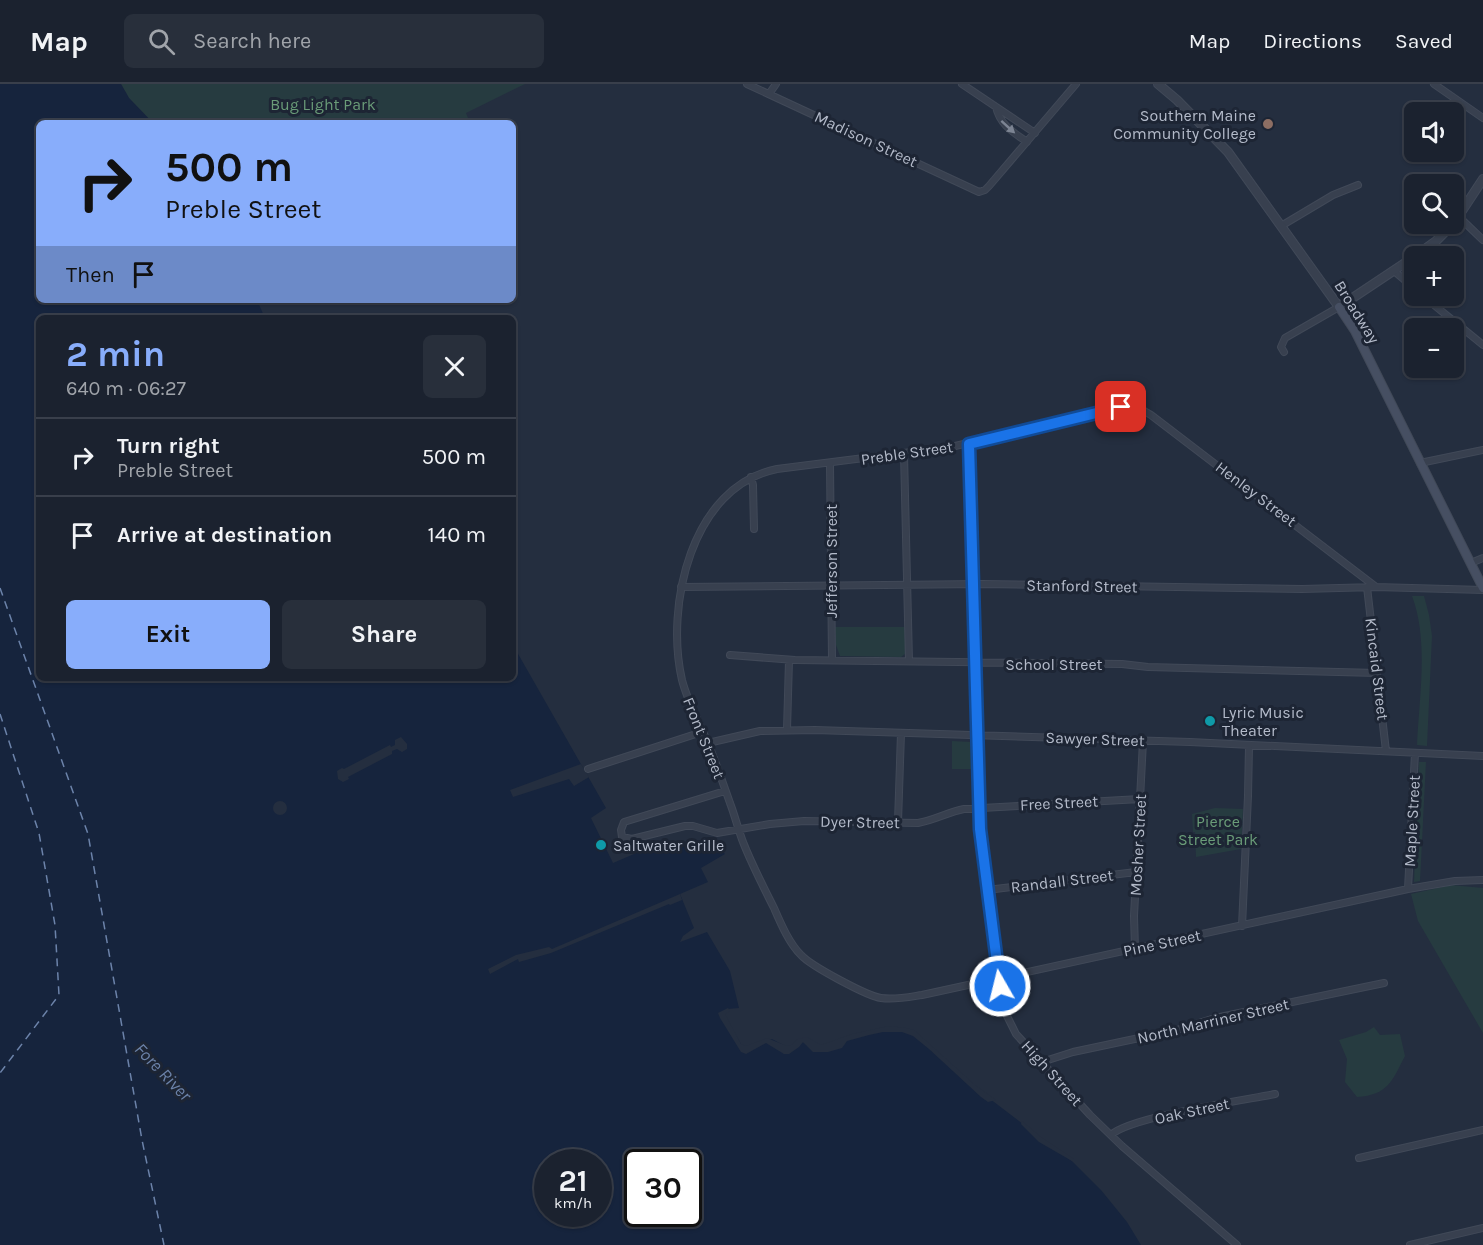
<!DOCTYPE html>
<meta charset="utf-8">
<style>
:root{--surface:#1b222f;--page:#282f3b;--text:#f1f3f6;--muted:#a0a4aa;--line:#393f4b;--accent:#88adfb}
body{margin:0;font-family:Karla,sans-serif;background:var(--page);color:var(--text);height:100vh;display:flex;flex-direction:column;font-size:22px;white-space:nowrap}
*{box-sizing:border-box;margin:0}
p{font-size:20px;color:var(--muted)}
.icon{flex:none;width:33px;height:33px;fill:none;stroke:currentColor;stroke-width:2;stroke-linecap:round;stroke-linejoin:round}
.map{position:relative;flex:1;overflow:hidden}
.sheet{position:absolute;left:36px;top:231px;width:480px;height:366px;display:flex;flex-direction:column;background:var(--surface);border-radius:9px;box-shadow:0 2px 4px #0004,0 0 0 2px var(--line)}
.sheet>*{flex:none}
.banner{position:absolute;left:36px;top:36px;width:480px;height:183px;border-radius:9px;box-shadow:0 2px 4px #0004,0 0 0 2px var(--line);background:#88adfb;color:#111;overflow:hidden}
.controls{position:absolute;left:1404px;top:18px;display:grid;gap:12px}
.controls a{display:grid;place-items:center;width:60px;height:60px;border-radius:9px;background:var(--surface);box-shadow:0 2px 4px #0004,0 0 0 2px var(--line);font-size:30px}
.speed{position:absolute;left:534px;top:1065px;display:flex;gap:12px;font-size:30px;font-weight:700;text-align:center}
.speed>*{display:grid;place-content:center;width:78px;height:78px;border-radius:50%;background:var(--surface);box-shadow:0 2px 4px #0004,0 0 0 2px var(--line);line-height:1}
.speed small{font-size:15px;font-weight:400}
.speed .limit{border:3px solid #111;border-radius:9px;background:#fff;color:#111}
.pin{position:absolute;display:grid;place-items:center;width:51px;height:51px;color:#fff;margin:-26px;border-radius:12px;box-shadow:0 3px 9px #0006}
.me{position:absolute;width:66px;margin:-33px;rotate:352deg;stroke-linejoin:round;filter:drop-shadow(0 0 4px #0008)}
.turn{display:flex;align-items:center;gap:21px;height:126px;padding:0 30px;font-size:27px}
.turn .icon{width:78px;height:78px;stroke-width:2.5}
.turn b{display:block;font-size:42px;line-height:51px}
.then{display:flex;align-items:center;height:57px;padding:0 30px;background:#0003;gap:12px;font-size:22px}
.round{display:grid;place-items:center;flex:none;width:63px;height:63px;border-radius:9px;background:var(--page)}
.head{display:flex;align-items:center;justify-content:space-between;height:102px;padding:0 30px}
h1{font-size:36px;font-weight:700;line-height:45px;color:var(--accent)}
.action{display:flex;gap:12px;margin-top:auto;padding:12px 30px}
.action a{flex:1;height:69px;border-radius:9px;background:var(--accent);color:#111;font-size:24px;font-weight:700;line-height:69px;text-align:center}
.action a+a{background:var(--page);color:var(--text)}
ul{padding:0;list-style:none}
li{display:flex;align-items:center;gap:18px;height:78px;padding:0 30px;border-top:2px solid var(--line)}
li div{flex:1}
li b{display:block;font-size:22px}
li em{font-style:normal}
header{display:flex;align-items:center;gap:36px;box-sizing:border-box;height:84px;padding:0 30px;background:var(--surface);border-bottom:2px solid var(--line)}
header strong{font-size:28px}
nav{display:flex;gap:33px;margin-inline-start:auto;font-size:21px}
.search{width:420px;height:54px;background:var(--page);display:flex;align-items:center;gap:15px;box-sizing:border-box;padding:0 21px;border-radius:9px;color:var(--muted);font-size:22px}
.map>svg:first-child{display:block}
.green{fill:#263b40}
.water{fill:#16243d;fill-rule:evenodd}
.pier{fill:#242e3f}
.lines{fill:none;stroke-linecap:round;stroke-linejoin:round}
.ferry{stroke:#6c83aa;stroke-width:1.5;stroke-dasharray:8 6;stroke-linecap:butt}
.minor-casing{stroke:#414958;stroke-width:8}
.tertiary-casing{stroke:#414958;stroke-width:10}
.secondary-casing{stroke:#414958;stroke-width:10}
.minor{stroke:#38404f;stroke-width:6}
.tertiary{stroke:#38404f;stroke-width:8}
.secondary{stroke:#464f62;stroke-width:8}
.oneway{fill:#7c8493}
.route-casing{stroke:#114b97;stroke-width:15}
.route{stroke:#1a73e8;stroke-width:10}
.education-dot{fill:#8d6e63;stroke:#1d2534;stroke-width:2}
.culture-dot{fill:#0f9aa8;stroke:#1d2534;stroke-width:2}
.labels{text-anchor:middle;dominant-baseline:central;stroke-width:6;stroke-linejoin:round;paint-order:stroke}
.park-label{font-size:16px;fill:#6a9c78;stroke:#1d2534}
.poi-label{font-size:16px;fill:#b4bbca;stroke:#1d2534;text-anchor:start}
.street-label{font-size:16px;fill:#b4bbca;stroke:#1d2534}
.water-label{font-size:18px;font-style:italic;fill:#6c83aa;stroke:#1d2534}
</style>
<header>
<strong>Map</strong>
<div class="search"><svg class="icon" aria-label="search" viewBox="0 0 24 24"><circle cx="10" cy="10" r="6"/><path d="M15 15l6 6"/></svg>Search here</div>
<nav><a>Map</a><a>Directions</a><a>Saved</a></nav>
</header>
<div class="map">
<svg width="1483" height="1161" viewBox="0 0 1483 1161">
<rect width="100%" height="100%" fill="#242e3f"/>
<!-- green -->
<path class="green" d="M121 0H525L466 29 470 39H457L455 35 446 39H153L129 14Z
M1412 512H1424L1429 531 1432 552 1427 662 1417 661C1419 614 1429 557 1412 512Z
M835 543H905V570L901 573 840 572 836 561Z
M952 657 971 658V685H952Z
M1419 678H1426L1420 797 1414 798Z
M1215 724 1243 725 1241 765 1196 773 1195 748H1193L1192 730Z
M1451 801 1483 804V949L1418 837 1411 810Z
M1374 943 1380 951 1400 950 1405 972C1392 997 1388 1011 1357 1013L1345 998 1347 975 1339 956 1366 948Z"/>
<!-- water -->
<path class="water" d="M0 0H121L129 14 153 39H39V216H257L265 234H39V594H513V561L606 724 591 734 613 779 648 764 712 756 725 770 701 784 708 798 680 810 694 844 683 852 680 858 707 848 730 887 739 924 728 925 722 929 744 965 772 955 785 962 792 963 798 957 822 963 888 945 912 949 956 989 1073 1078 1101 1106 1127 1138 1141 1161H0ZM548 1078H598V1130H548ZM638 1078H688V1130H638Z"/>
<!-- pier -->
<path class="pier" d="M401 653 407 660V665L402 668 397 665 392 667V670L348 693 349 695 343 698 338 695 337 687 342 684 344 685 390 661 391 663 395 661V656Z
M581 680 589 693 574 702 569 695 513 713 510 706Z
M273 724a7 7 0 1 1 14 0a7 7 0 1 1-14 0Z
M680 810 682 816 670 821 669 820 551 869 519 878 518 875 490 890 488 885 516 871 549 863 552 865Z
M728 924 730 927 725 930 741 960 746 962 767 954 787 962 791 961 798 955 807 953 821 961 852 950 889 942 906 944 914 946 975 1001 996 1016 988 1018 981 1013 929 965 913 952 902 948H883L869 951 847 957 842 964 828 968H813L803 958 799 963 789 970H784L766 959 746 970 741 968 720 934 718 929Z
M1022 1037 1041 1053 1074 1075 1072 1077 1039 1058 1021 1040Z"/>
<g class="lines">
<!-- ferry -->
<path class="ferry" d="M0 504 88 750 142 1056 164 1161
M0 630 39 749 55 841 59 911 0 989"/>
<defs>
<path id="minor" d="M747 0 979 108 985 106 989 102 1076 0
M962 0 1035 49
M1434 0 1483 34
M769 10 776 0
M996 23C1000 41 1013 48 1027 58
M1459 133 1483 156
M1281 142 1333 111 1358 101
M1394 187 1414 204
M1423 212 1483 261
M1284 268 1281 263 1285 254 1339 223
M969 360 980 745 993 853 1007 932 1016 950 1090 1031 1122 1062 1237 1161
M904 370 909 577
M830 379 832 576
M1420 379 1483 366
M751 393 753 401 754 445
M1471 479 1483 474
M681 503 982 500 1302 505 1376 503 1483 506
M1367 503 1386 667
M1376 503 1151 331 1139 324 1125 322 951 363 777 385C691 402 665 522 682 596 688 619 699 638 708 659 716 679 723 699 730 719 735 732 738 745 743 758 752 781 763 802 774 824 781 840 789 859 801 871 811 882 867 912 881 914 895 916 909 913 922 911L1408 805 1455 797 1483 796
M730 571 795 576 1122 580 1148 583 1377 589
M787 646 789 576
M708 659 760 647 815 646 1190 658 1483 672
M588 685 702 648
M725 707 624 738 621 746 622 753 632 755 685 742H693L717 749 770 740 804 737 918 739C935 736 948 728 964 725L1140 715
M898 738 901 649
M1408 805 1415 669
M987 806 1136 788
M1242 842 1248 712 1249 662
M1135 865 1134 832 1143 657
M1043 980 1048 976 1073 968 1177 946 1215 934 1384 899
M1111 1051C1129 1033 1245 1016 1275 1010
M1359 1074 1483 1046
M1410 1161 1483 1144"/>
<path id="tertiary" d="M1158 0 1177 16 1228 68 1339 223 1414 173
M1454 139 1483 95
M1415 172 1436 157 1453 140"/>
<path id="secondary" d="M1339 223 1355 247 1483 504"/>
</defs>
<!-- minor casing -->
<use href="#minor" class="minor-casing"/>
<!-- tertiary casing -->
<use href="#tertiary" class="tertiary-casing"/>
<!-- secondary casing -->
<use href="#secondary" class="secondary-casing"/>
<!-- minor -->
<use href="#minor" class="minor"/>
<!-- tertiary -->
<use href="#tertiary" class="tertiary"/>
<!-- secondary -->
<use href="#secondary" class="secondary"/>
</g>
<!-- one-way arrows -->
<defs><path id="oneway-solid" d="M-6-.8H1V-3.2L6.5 0L1 3.2V.8H-6Z" transform="scale(1.5)"/></defs>
<use class="oneway" href="#oneway-solid" transform="translate(1008 43) rotate(42)"/>
<g class="lines">
<defs>
<path id="route" d="M1000 902 980 745 969 360 1121 323"/>
</defs>
<!-- route casing -->
<use href="#route" class="route-casing"/>
<!-- route -->
<use href="#route" class="route"/>
</g>
<!-- markers -->
<circle class="education-dot" cx="1268" cy="40" r="6"/>
<g class="culture-dot">
<circle cx="1210" cy="637" r="6"/>
<circle cx="601" cy="761" r="6"/>
</g>
<g class="labels">
<!-- park labels -->
<g class="park-label">
<text x="323" y="20">Bug Light Park</text>
<text x="1218" y="737">Pierce<tspan x="1218" dy="18">Street Park</tspan></text>
</g>
<!-- poi labels -->
<g class="poi-label">
<text x="1256" y="31" text-anchor="end">Southern Maine<tspan x="1256" dy="18">Community College</tspan></text>
<text x="1222" y="628">Lyric Music<tspan x="1222" dy="18">Theater</tspan></text>
<text x="613" y="761">Saltwater Grille</text>
</g>
<!-- street labels -->
<g class="street-label">
<text transform="translate(866 55) rotate(25)">Madison Street</text>
<text transform="translate(1357 228) rotate(58)">Broadway</text>
<text transform="translate(907 369) rotate(-8)">Preble Street</text>
<text transform="translate(1256 410) rotate(37)">Henley Street</text>
<text transform="translate(831 477) rotate(-90)">Jefferson Street</text>
<text transform="translate(1082 502) rotate(1)">Stanford Street</text>
<text x="1054" y="580">School Street</text>
<text transform="translate(1377 585) rotate(83)">Kincaid Street</text>
<text transform="translate(704 654) rotate(68)">Front Street</text>
<text transform="translate(1095 655) rotate(2)">Sawyer Street</text>
<text transform="translate(1059 719) rotate(-3)">Free Street</text>
<text transform="translate(1412 737) rotate(-87)">Maple Street</text>
<text transform="translate(860 738) rotate(1)">Dyer Street</text>
<text transform="translate(1138 761) rotate(-87)">Mosher Street</text>
<text transform="translate(1062 797) rotate(-7)">Randall Street</text>
<text transform="translate(1162 859) rotate(-12)">Pine Street</text>
<text transform="translate(1213 937) rotate(-13)">North Marriner Street</text>
<text transform="translate(1052 989) rotate(48)">High Street</text>
<text transform="translate(1192 1027) rotate(-12)">Oak Street</text>
</g>
<!-- water labels -->
<g class="water-label">
<text transform="translate(163 988) rotate(46)">Fore River</text>
</g>
</g>
</svg>
<div class="controls">
<a><svg class="icon" aria-label="sound" viewBox="0 0 24 24"><path d="M4 9h4l5-4v14l-5-4H4zM17 9q2 3 0 6"/></svg></a>
<a><svg class="icon" aria-label="search" viewBox="0 0 24 24"><circle cx="10" cy="10" r="6"/><path d="M15 15l6 6"/></svg></a>
<a>+</a>
<a>−</a>
</div>
<div class="speed"><div>21<small>km/h</small></div><div class="limit">30</div></div>
<div class="pin" style="left:1121px;top:323px;background:#d93025"><svg class="icon" aria-label="arrive" viewBox="0 0 24 24"><path d="M6 21V4h12l-3 4 3 4H6"/></svg></div>
<svg class="me" style="left:1000px;top:902px" viewBox="-20 -20 40 40"><circle r="17" fill="#1a73e8" stroke="#fff" stroke-width="3"/><path d="M0-11L8 9 0 5-8 9z" fill="#fff"/></svg>
<div class="banner">
<div class="turn"><svg class="icon" aria-label="right" viewBox="0 0 24 24"><path d="M7 20v-9h11M14 6l5 5-5 5"/></svg><div><b>500 m</b>Preble Street</div></div>
<div class="then">Then<svg class="icon" aria-label="arrive" viewBox="0 0 24 24"><path d="M6 21V4h12l-3 4 3 4H6"/></svg></div>
</div>
<section class="sheet">
<div class="head"><div><h1>2 min</h1><p>640 m · 06:27</p></div><a class="round"><svg class="icon" aria-label="close" viewBox="0 0 24 24"><path d="M6 6l12 12M18 6L6 18"/></svg></a></div>
<ul>
<li><svg class="icon" aria-label="right" viewBox="0 0 24 24"><path d="M7 20v-9h11M14 6l5 5-5 5"/></svg><div><b>Turn right</b><p>Preble Street</p></div><em>500 m</em></li>
<li><svg class="icon" aria-label="arrive" viewBox="0 0 24 24"><path d="M6 21V4h12l-3 4 3 4H6"/></svg><div><b>Arrive at destination</b></div><em>140 m</em></li>
</ul>
<div class="action"><a>Exit</a><a>Share</a></div>
</section>
</div>
